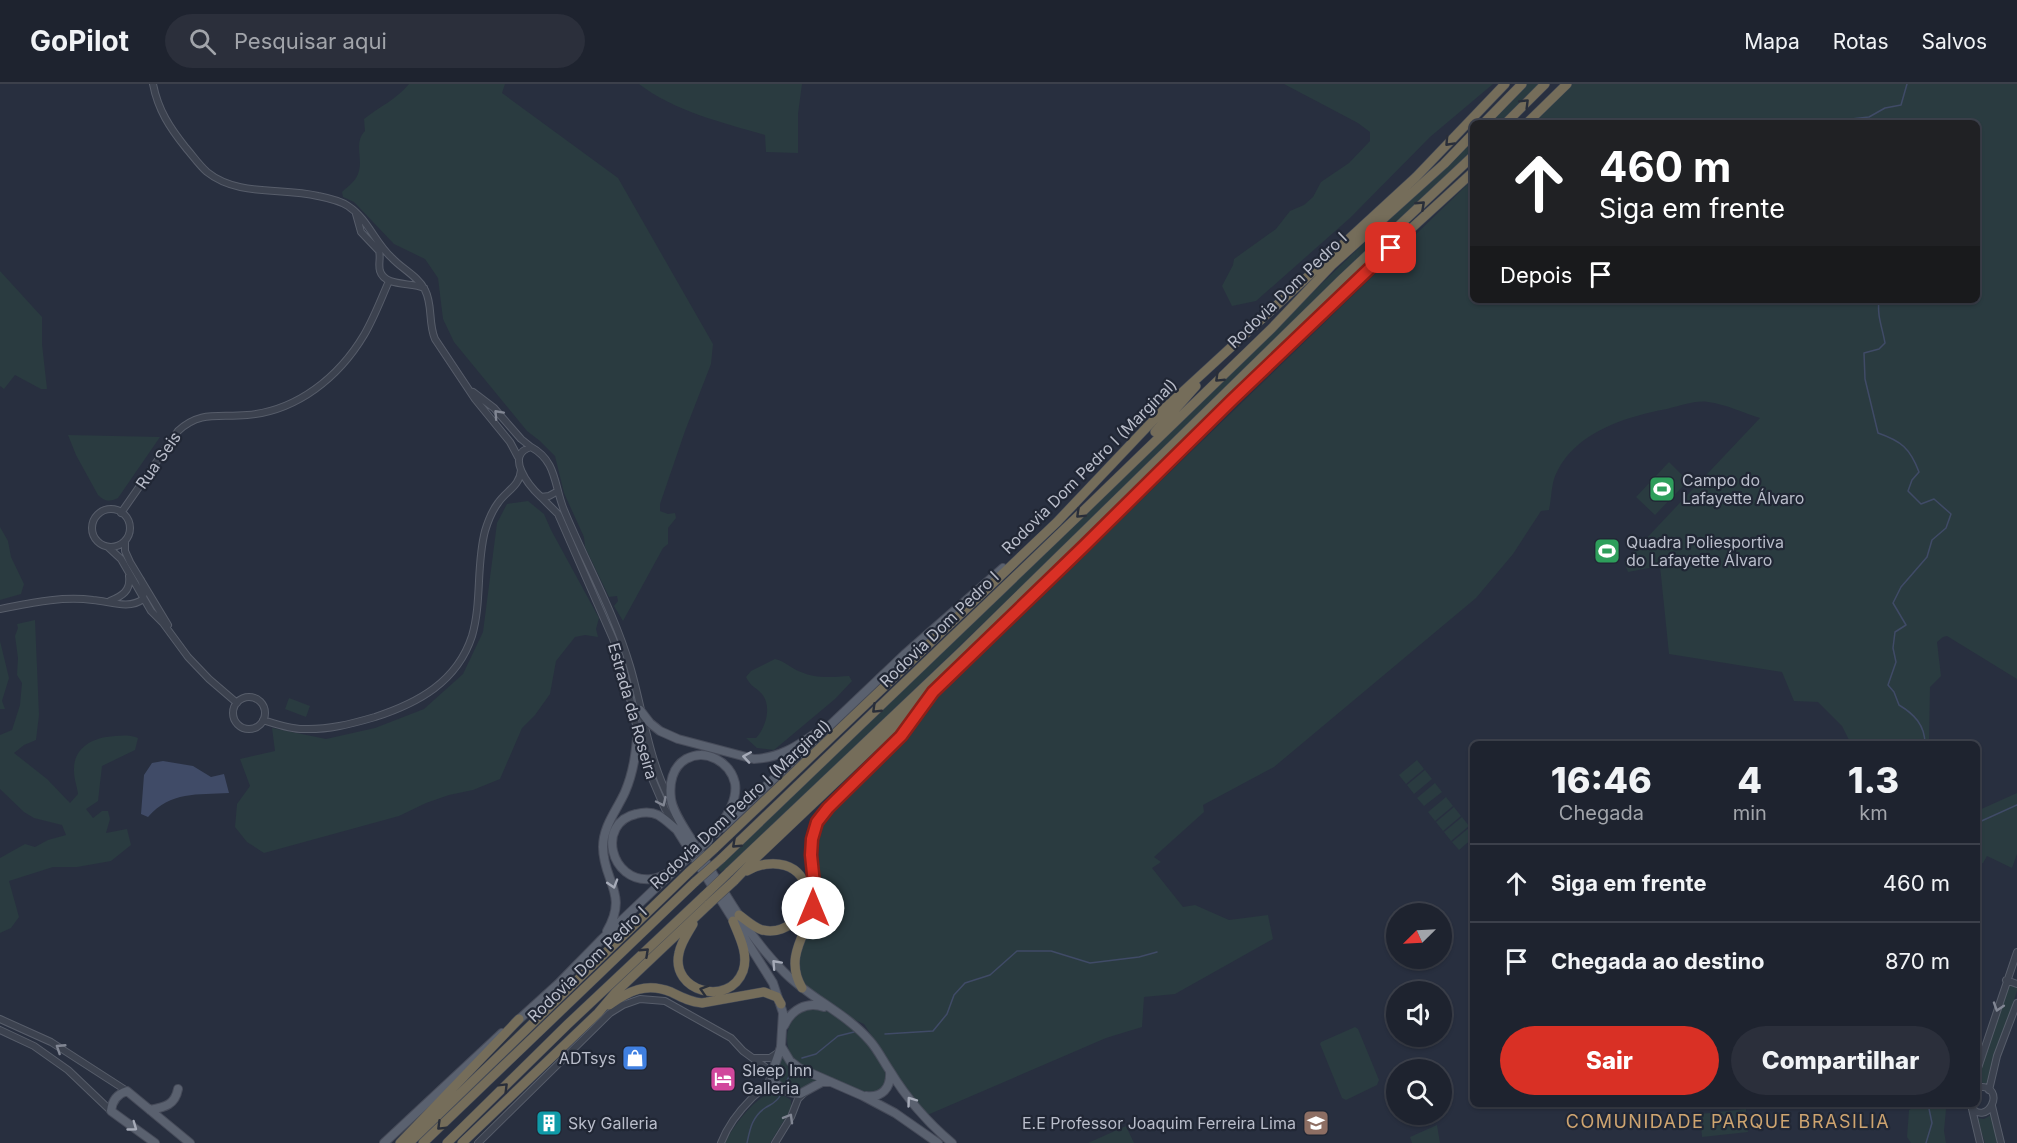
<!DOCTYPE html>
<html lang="pt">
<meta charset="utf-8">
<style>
:root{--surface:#1e232f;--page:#2b2f3b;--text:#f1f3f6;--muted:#a1a4aa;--line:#3c404b;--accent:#d93025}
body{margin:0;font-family:Inter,sans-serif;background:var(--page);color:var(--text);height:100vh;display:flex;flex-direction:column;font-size:22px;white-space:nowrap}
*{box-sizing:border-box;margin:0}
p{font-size:20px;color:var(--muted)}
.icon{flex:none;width:33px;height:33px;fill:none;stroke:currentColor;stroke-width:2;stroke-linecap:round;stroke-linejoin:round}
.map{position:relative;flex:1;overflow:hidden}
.sheet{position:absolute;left:1470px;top:657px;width:510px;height:366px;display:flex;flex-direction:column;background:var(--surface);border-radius:9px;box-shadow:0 2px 4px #0004,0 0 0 2px var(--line)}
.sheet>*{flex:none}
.top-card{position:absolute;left:1470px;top:36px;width:510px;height:183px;border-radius:9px;box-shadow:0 2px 4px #0004,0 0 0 2px var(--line);background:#202124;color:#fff;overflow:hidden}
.needle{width:39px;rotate:246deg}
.tools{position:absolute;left:1386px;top:819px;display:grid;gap:12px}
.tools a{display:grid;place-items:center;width:66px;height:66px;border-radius:50%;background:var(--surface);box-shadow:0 2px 4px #0004,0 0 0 2px var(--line);font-size:30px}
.pin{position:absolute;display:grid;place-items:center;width:51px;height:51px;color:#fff;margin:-26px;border-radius:12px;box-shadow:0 3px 9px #0006}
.me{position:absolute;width:66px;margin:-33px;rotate:0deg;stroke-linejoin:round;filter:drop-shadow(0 0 4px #0008)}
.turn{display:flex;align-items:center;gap:21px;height:126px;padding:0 30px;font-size:27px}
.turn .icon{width:78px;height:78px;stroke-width:2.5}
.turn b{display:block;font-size:42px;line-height:51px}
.then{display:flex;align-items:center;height:57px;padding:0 30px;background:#0003;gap:12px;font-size:22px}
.eta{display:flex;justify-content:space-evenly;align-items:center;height:102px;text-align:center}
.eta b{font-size:36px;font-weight:800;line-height:42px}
.action{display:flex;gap:12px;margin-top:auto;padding:12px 30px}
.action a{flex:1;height:69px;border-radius:36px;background:var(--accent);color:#fff;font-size:24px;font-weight:800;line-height:69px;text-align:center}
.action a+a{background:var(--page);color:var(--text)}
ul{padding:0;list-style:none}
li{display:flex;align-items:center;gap:18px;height:78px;padding:0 30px;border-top:2px solid var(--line)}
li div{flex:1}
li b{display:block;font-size:22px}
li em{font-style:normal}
header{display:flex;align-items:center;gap:36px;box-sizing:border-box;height:84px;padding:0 30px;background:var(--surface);border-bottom:2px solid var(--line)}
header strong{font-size:28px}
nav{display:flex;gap:33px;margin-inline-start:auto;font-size:21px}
.search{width:420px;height:54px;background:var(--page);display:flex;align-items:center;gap:15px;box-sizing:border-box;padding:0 21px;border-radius:33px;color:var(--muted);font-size:22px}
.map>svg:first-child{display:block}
.green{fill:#2a3b40}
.water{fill:#404b67}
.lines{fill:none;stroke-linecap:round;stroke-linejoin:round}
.stream{stroke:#404b67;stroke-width:1.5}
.minor-casing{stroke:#575d6a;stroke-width:8}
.major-casing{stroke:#464b59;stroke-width:10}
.highway-casing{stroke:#444a57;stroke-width:10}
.minor{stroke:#3c424f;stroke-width:6}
.major{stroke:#5a616f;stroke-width:8}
.highway{stroke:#756d5a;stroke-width:9}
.major-bridge-casing{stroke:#464b59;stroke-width:10;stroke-linecap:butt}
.highway-bridge-casing{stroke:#444a57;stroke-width:10;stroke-linecap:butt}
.major-bridge{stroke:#5a616f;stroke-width:8}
.highway-bridge{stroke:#756d5a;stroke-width:9}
.oneway{stroke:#292e39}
.oneway2{stroke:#818693}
.oneway3{stroke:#a6abb8}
.route-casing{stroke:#8d1f18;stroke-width:15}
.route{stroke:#d93025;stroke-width:10}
.labels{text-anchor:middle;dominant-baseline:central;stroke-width:4.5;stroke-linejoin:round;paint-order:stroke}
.street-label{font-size:16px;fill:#b9bdca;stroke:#212735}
.poi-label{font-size:16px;fill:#b9bdca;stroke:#212735;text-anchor:start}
.neighbourhood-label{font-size:18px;letter-spacing:1.5px;fill:#cea470;stroke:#212735}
</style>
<header>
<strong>GoPilot</strong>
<div class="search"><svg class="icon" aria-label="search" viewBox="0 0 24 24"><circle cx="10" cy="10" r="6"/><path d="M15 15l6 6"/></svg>Pesquisar aqui</div>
<nav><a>Mapa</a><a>Rotas</a><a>Salvos</a></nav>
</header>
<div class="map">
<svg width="2017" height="1059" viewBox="0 0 2017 1059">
<rect width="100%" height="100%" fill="#282f3f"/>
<!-- green -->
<path class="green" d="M409 0H505L502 9 618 94 713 260 711 280 685 347 660 420V427L668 430 675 429 676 434 668 444V460L663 464 623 537 614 522 618 517 617 512 609 513 585 463 584 453 564 409 555 372 540 357 527 347 454 258 443 235 438 194 425 175 394 160 354 118 343 113 342 108C346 104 353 99 356 94 366 78 352 60 365 47L364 35C379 23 397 15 409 0Z
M639 0H802L798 30V69L766 68 765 51C721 38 676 28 639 0Z
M1284 0H1493L1430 53 1350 134 1256 217 1232 222 1222 202 1233 181 1234 175 1276 145 1290 127 1304 121 1313 113 1321 98 1349 79 1370 57V48L1358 39Z
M1527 0H1539L1500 39H1488Z
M1570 0H2017V595L1947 552 1943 553 1937 558 1941 592 1930 603 1929 658 1931 660H1851L1842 642 1818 618 1794 617 1782 588 1669 570 1660 482 1628 488 1624 478 1760 334C1744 329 1725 320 1708 318 1696 316 1679 322 1667 325 1623 333 1567 351 1553 399 1551 408 1551 417 1549 426L1541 427 1513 470 1476 514 1274 683 1203 721 1204 728 1154 773 1161 778 1152 784 1183 823 1195 821 1229 836 1268 831 1273 855 1175 910 1144 913 1142 943 1106 954 925 1032 905 1004 864 940 833 926 798 897 796 879 809 844 814 770 818 751 828 724 901 652 967 576 1013 540 1473 95V216H1977V39H1530Z
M1473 55V66L1445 94C1207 321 973 551 734 778L721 788 716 783C973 545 1219 295 1473 55Z
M0 187 42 233V260L47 305H41L15 291 4 305 0 302Z
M68 351 160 353 118 414C109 418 105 418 98 411L76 371Z
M1669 378 1688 397 1655 431 1636 413Z
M528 417 544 430 551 446 599 534 596 545 598 553 585 551 575 553 556 577 550 610 535 631 522 644 500 695 473 706 449 711 426 719 399 732 264 769 247 758 235 743 237 720 250 702 240 675 275 667 272 644 326 655 375 644 424 625 463 590 483 548 497 439 507 420Z
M0 443 8 457 11 473 24 500 21 510 0 516Z
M35 536 39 631 36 656 24 661 14 669 47 695 70 719 78 710C77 702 74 695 74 687 73 667 88 656 106 653 118 652 127 650 138 654L135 666 102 682 98 717 86 725 93 734 102 727H108L110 735 106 749 127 745 131 761 111 777 77 783H53L9 797 19 833 11 844 0 849V774L25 760 35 763 48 756 66 751 62 741 34 734 24 728 0 705V651L12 646 20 621 22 599 17 591 18 574 15 552 18 544 17 540Z
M0 557 9 594 2 617 5 625H0Z
M775 575C787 578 790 584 801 588 816 595 833 593 849 592L852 597 835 615 774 666 757 664 746 654H756C767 642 773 619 759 607 753 602 750 601 746 593L751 587Z
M289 614 310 622 306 633 285 625Z
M1417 676 1424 685 1406 700 1399 691Z
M1425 686 1432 695 1414 710 1407 701Z
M1435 699 1442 708 1424 722 1417 714Z
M2017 709V770L2012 784 1987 772 1983 779H1977V727Z
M1446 713 1453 722 1435 737 1428 728Z
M1454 723 1461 732 1443 747 1436 738Z
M1462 733 1469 742 1451 757 1444 748Z
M1470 743 1473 747V754L1459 766 1452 758Z
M2010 900 2017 903V907L1987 1000 1977 997V993Z
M810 924C848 926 870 963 888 991L882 1006 868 1010 794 977C781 955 786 934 810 924Z
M1355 943 1358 945 1379 996 1377 1001 1346 1016 1342 1014 1320 960 1321 958Z
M783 971 823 996 804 1006 787 1005C773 991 776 989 783 971Z
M776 1007 791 1016V1025L770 1059H725C733 1042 757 1010 776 1007Z
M1916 1022 1946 1025 1944 1047 1946 1059H1911L1907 1053 1909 1026Z
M1746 1025 1748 1048 1702 1053 1700 1030Z
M1991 1031 1998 1059H1985L1977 1034 1984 1035Z
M1437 1041 1440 1059H1412L1410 1053Z
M1126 1042 1134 1059H1088Z"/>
<!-- water -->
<path class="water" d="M163 677 193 682 211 693 224 690 229 709C197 711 171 707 148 733L141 730 144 691 152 679Z"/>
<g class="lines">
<!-- stream -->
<path class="stream" d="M1840 39 1842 36 1869 33 1885 24 1901 21 1907 0
M1879 216C1877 233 1882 242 1885 259L1879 265 1864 269 1865 295 1878 349C1901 357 1910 364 1919 388L1912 396 1908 407 1921 420 1934 415 1951 430 1946 444 1932 456 1927 473 1901 503 1893 519 1906 541 1895 548 1893 564 1896 578 1888 601 1894 608 1899 621C1914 630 1925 641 1925 660
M1977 739 2017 721
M885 950 933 947 947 930 954 911 965 899 990 891 1017 867H1051L1090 879 1139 873 1157 868
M802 974 816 970 838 952 854 948
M784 1002 793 985
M747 1059C750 1045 752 1033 765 1024 771 1020 776 1019 780 1012
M1926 1059 1932 1039 1928 1020"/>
<defs>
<path id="minor" d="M153 0C158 26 170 44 186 64 193 72 199 81 207 88 238 113 282 103 318 112 328 114 339 116 348 122 368 135 375 159 392 174 402 185 418 192 425 206 433 221 428 239 435 255L475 315 510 358 518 373
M356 130 361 148 379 167C381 174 378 180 380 187 385 203 411 198 424 204
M473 308 494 324 521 355 531 363
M558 407 549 412 541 413C529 402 504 371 531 363 557 377 554 402 564 426 585 477 614 528 630 582 643 626 648 673 669 714
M541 413 558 430 613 555 622 579 644 676 665 725 675 742
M92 444a19 19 0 1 1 38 0a19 19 0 1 1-38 0Z
M121 429 178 347C201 326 219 334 247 331 297 327 339 293 364 251 374 234 381 215 389 197
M125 457V467L130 478 168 541
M108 463 121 475 151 527 163 539 188 573 209 595 237 619
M110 517C122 512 131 507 129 492
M0 525C31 519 61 512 93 516 109 517 129 526 143 515L144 504 141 496
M233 629a16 16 0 1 1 32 0a16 16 0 1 1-32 0Z
M263 636C276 640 290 645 303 645 328 646 351 640 375 633 418 619 457 598 472 552 482 518 476 481 485 447 488 437 492 427 498 419 506 407 520 402 521 386
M2006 896 2017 900
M0 935 51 958 127 1007
M0 946 34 962 68 986 111 1027
M755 974H770L779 968
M1977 987 2017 868
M1989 1006 1997 972 2017 919
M1969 1020C1986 1048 2010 1000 1977 1003
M1992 1022 2001 1059
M1972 1025 1980 1059
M478 1059 610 929 623 921 640 915 665 917 731 954 743 967 765 983 771 992C767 1003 760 1006 752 1014 740 1026 727 1043 721 1059
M775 1059 791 1033 798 1015 804 1009"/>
<path id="major" d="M640 626 650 639 660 647 678 655 754 675C779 674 796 663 816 649
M722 744 905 570 1003 484
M716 749C725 734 738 717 735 699 730 678 706 664 686 675 672 683 669 700 671 715 673 730 690 753 699 767 725 809 749 854 785 889 811 915 846 929 870 957 878 966 883 977 890 987 907 1015 927 1038 952 1059
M672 787C666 790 658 795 651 795 610 799 596 739 636 730 643 728 652 728 658 731 665 735 671 741 677 746L773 899 783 929 781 962 790 977 799 984 863 1012 895 1029 938 1059
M607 847C629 810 603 797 603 763 603 742 617 726 625 708 634 687 636 667 638 645
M515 939 558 900 602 855 683 778
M784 942C791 926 806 917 824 923
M781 963 771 992C777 1004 787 1009 800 1010L822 998H831
M866 1012C882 1014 891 1004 890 988
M150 1026C165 1023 175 1021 178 1005
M155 1059 111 1027C112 1017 117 1010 127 1007L190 1059
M384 1059 502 949"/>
<path id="highway" d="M1484 39 1522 0
M1506 39 1545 0
M1527 39 1567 0
M1155 348 1196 302
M714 765 1057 438 1165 324 1416 93 1505 0
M721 775 1076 434 1272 244 1332 181 1444 80 1473 50
M729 788 963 566 1342 195 1473 72
M734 797 758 772 1083 463 1356 195 1473 88
M739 831C746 836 753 843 762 846 784 851 807 833 807 811 805 778 770 773 747 787
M693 840C688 849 681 858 679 869 670 907 729 924 743 887 749 870 739 852 733 837
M802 904C785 875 803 854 813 826 822 799 804 770 816 740 824 720 875 680 892 662 904 650 913 635 923 621
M609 921C629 907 646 898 671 908 681 913 690 918 702 919L764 908 777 913 781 920
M400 1059 519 935
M409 1059 689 788
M423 1059 695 798
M447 1059 568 940 704 812
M462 1059 598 929 616 908 709 820"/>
</defs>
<!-- minor casing -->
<use href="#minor" class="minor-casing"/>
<!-- major casing -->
<use href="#major" class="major-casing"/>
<!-- highway casing -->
<use href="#highway" class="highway-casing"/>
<!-- minor -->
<use href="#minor" class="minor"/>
<!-- major -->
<use href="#major" class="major"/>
<!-- highway -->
<use href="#highway" class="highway"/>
<defs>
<path id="major-bridge" d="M683 778 709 756"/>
<path id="highway-bridge" d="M689 788 714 765
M695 798 721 775
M704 812 729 788
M709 820 734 797"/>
</defs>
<!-- major-bridge casing -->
<use href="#major-bridge" class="major-bridge-casing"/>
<!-- highway-bridge casing -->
<use href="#highway-bridge" class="highway-bridge-casing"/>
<!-- major-bridge -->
<use href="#major-bridge" class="major-bridge"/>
<!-- highway-bridge -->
<use href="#highway-bridge" class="highway-bridge"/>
</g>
<!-- one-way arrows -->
<defs><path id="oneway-chevron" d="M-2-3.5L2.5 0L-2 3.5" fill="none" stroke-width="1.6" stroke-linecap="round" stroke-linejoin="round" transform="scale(1.5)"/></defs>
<g class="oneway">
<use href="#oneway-chevron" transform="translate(1525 19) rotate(-45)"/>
<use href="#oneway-chevron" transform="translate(1449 58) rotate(133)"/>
<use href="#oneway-chevron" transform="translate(1421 121) rotate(-43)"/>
<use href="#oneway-chevron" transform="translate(1219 294) rotate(136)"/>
<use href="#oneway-chevron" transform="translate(1080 430) rotate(136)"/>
<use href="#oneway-chevron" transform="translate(876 625) rotate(136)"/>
<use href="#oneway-chevron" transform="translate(736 760) rotate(137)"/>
<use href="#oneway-chevron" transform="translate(645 868) rotate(-43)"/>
<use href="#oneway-chevron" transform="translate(704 906) rotate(-163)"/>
<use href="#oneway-chevron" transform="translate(504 1003) rotate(-45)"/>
<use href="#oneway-chevron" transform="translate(441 1042) rotate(136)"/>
</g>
<g class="oneway2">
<use href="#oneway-chevron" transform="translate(498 330) rotate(-133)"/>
<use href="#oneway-chevron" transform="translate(662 718) rotate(65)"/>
<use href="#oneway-chevron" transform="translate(1998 923) rotate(108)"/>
<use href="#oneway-chevron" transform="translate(60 964) rotate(-147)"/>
<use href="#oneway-chevron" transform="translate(789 1034) rotate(-60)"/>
</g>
<g class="oneway3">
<use href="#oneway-chevron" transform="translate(747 673) rotate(-171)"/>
<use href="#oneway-chevron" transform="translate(613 800) rotate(73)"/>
<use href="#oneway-chevron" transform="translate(776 880) rotate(-133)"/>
<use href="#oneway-chevron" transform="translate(911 1017) rotate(-126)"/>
<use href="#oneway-chevron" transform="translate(133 1043) rotate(36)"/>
</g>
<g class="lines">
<defs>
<path id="route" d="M813 824 815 809 811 771 812 755 817 738 828 724 901 652 933 608 1083 463 1232 316 1391 164"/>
</defs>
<!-- route casing -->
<use href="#route" class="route-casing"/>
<!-- route -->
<use href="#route" class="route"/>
</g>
<!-- icons -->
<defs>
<symbol id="stadium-square" viewBox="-11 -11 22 22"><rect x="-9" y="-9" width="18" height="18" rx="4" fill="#2e9e5b" stroke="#212735"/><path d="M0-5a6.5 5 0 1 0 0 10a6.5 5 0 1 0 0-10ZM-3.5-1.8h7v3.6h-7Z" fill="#fff"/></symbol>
<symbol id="shop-square" viewBox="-11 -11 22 22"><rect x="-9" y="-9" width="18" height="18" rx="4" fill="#3f7fe0" stroke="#212735"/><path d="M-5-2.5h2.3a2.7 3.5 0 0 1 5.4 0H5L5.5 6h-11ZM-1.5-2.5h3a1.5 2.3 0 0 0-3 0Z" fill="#fff"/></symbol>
<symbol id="hotel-square" viewBox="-11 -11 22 22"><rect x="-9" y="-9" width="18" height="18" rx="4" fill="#d1479c" stroke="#212735"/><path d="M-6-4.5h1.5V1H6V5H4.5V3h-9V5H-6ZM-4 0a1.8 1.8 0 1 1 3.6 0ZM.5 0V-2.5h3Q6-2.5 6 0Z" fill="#fff"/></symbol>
<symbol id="building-square" viewBox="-11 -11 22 22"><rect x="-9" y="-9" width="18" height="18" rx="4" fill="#0f9aa8" stroke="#212735"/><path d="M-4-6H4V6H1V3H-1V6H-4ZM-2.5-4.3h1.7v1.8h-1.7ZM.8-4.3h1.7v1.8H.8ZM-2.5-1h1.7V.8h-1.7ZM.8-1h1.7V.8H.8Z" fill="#fff"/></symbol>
<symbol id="school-square" viewBox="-11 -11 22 22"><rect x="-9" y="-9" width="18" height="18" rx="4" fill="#8d6e63" stroke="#212735"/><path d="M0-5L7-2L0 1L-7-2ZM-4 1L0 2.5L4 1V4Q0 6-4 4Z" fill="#fff"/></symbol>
</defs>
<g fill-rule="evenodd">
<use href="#stadium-square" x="1647" y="390" width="30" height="30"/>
<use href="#stadium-square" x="1592" y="452" width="30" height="30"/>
<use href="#shop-square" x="620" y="959" width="30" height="30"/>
<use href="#hotel-square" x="708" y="980" width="30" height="30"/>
<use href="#building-square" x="534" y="1024" width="30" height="30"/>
<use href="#school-square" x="1301" y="1024" width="30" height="30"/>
</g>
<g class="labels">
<!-- street labels -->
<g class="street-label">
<text transform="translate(1287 206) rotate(-44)">Rodovia Dom Pedro I</text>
<text transform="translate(158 376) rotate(-55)">Rua Seis</text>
<text transform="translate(1089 382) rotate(-45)">Rodovia Dom Pedro I (Marginal)</text>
<text transform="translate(939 545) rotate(-44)">Rodovia Dom Pedro I</text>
<text transform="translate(633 627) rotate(74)">Estrada da Roseira</text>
<text transform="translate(740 720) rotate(-43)">Rodovia Dom Pedro I (Marginal)</text>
<text transform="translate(587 880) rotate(-44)">Rodovia Dom Pedro I</text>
</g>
<!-- poi labels -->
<g class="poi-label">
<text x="1682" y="396">Campo do<tspan x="1682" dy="18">Lafayette Álvaro</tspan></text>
<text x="1626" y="458">Quadra Poliesportiva<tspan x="1626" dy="18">do Lafayette Álvaro</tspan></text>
<text x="616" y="974" text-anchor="end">ADTsys</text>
<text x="742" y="986">Sleep Inn<tspan x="742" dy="18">Galleria</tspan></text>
<text x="568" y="1039">Sky Galleria</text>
<text x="1296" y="1039" text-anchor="end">E.E Professor Joaquim Ferreira Lima</text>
</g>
<!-- neighbourhood labels -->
<g class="neighbourhood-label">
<text x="1728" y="1037">COMUNIDADE PARQUE BRASILIA</text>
</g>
</g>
</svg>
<div class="tools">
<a><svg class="needle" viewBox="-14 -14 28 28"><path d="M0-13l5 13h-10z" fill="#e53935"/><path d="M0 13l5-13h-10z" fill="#a1a4aa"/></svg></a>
<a><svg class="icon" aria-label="sound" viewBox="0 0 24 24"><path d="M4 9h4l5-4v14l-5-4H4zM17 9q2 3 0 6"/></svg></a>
<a><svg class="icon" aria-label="search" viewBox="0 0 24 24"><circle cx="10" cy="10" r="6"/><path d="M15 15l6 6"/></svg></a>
</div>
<div class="pin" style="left:1391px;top:164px;background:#d93025"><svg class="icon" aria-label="arrive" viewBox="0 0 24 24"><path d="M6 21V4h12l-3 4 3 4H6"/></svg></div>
<svg class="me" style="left:813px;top:824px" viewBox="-20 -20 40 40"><circle r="19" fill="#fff"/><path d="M0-13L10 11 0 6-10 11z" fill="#d93025"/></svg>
<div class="top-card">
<div class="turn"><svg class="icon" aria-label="ahead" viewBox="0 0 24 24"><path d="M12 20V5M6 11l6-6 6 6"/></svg><div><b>460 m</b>Siga em frente</div></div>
<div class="then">Depois<svg class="icon" aria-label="arrive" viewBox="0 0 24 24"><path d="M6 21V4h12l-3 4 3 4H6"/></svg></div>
</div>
<section class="sheet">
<div class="eta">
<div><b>16:46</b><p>Chegada</p></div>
<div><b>4</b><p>min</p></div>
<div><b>1.3</b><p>km</p></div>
</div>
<ul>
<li><svg class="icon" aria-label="ahead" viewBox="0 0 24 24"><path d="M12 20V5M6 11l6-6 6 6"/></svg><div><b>Siga em frente</b></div><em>460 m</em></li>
<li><svg class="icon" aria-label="arrive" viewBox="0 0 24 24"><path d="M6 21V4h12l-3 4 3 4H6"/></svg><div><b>Chegada ao destino</b></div><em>870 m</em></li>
</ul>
<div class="action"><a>Sair</a><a>Compartilhar</a></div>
</section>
</div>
